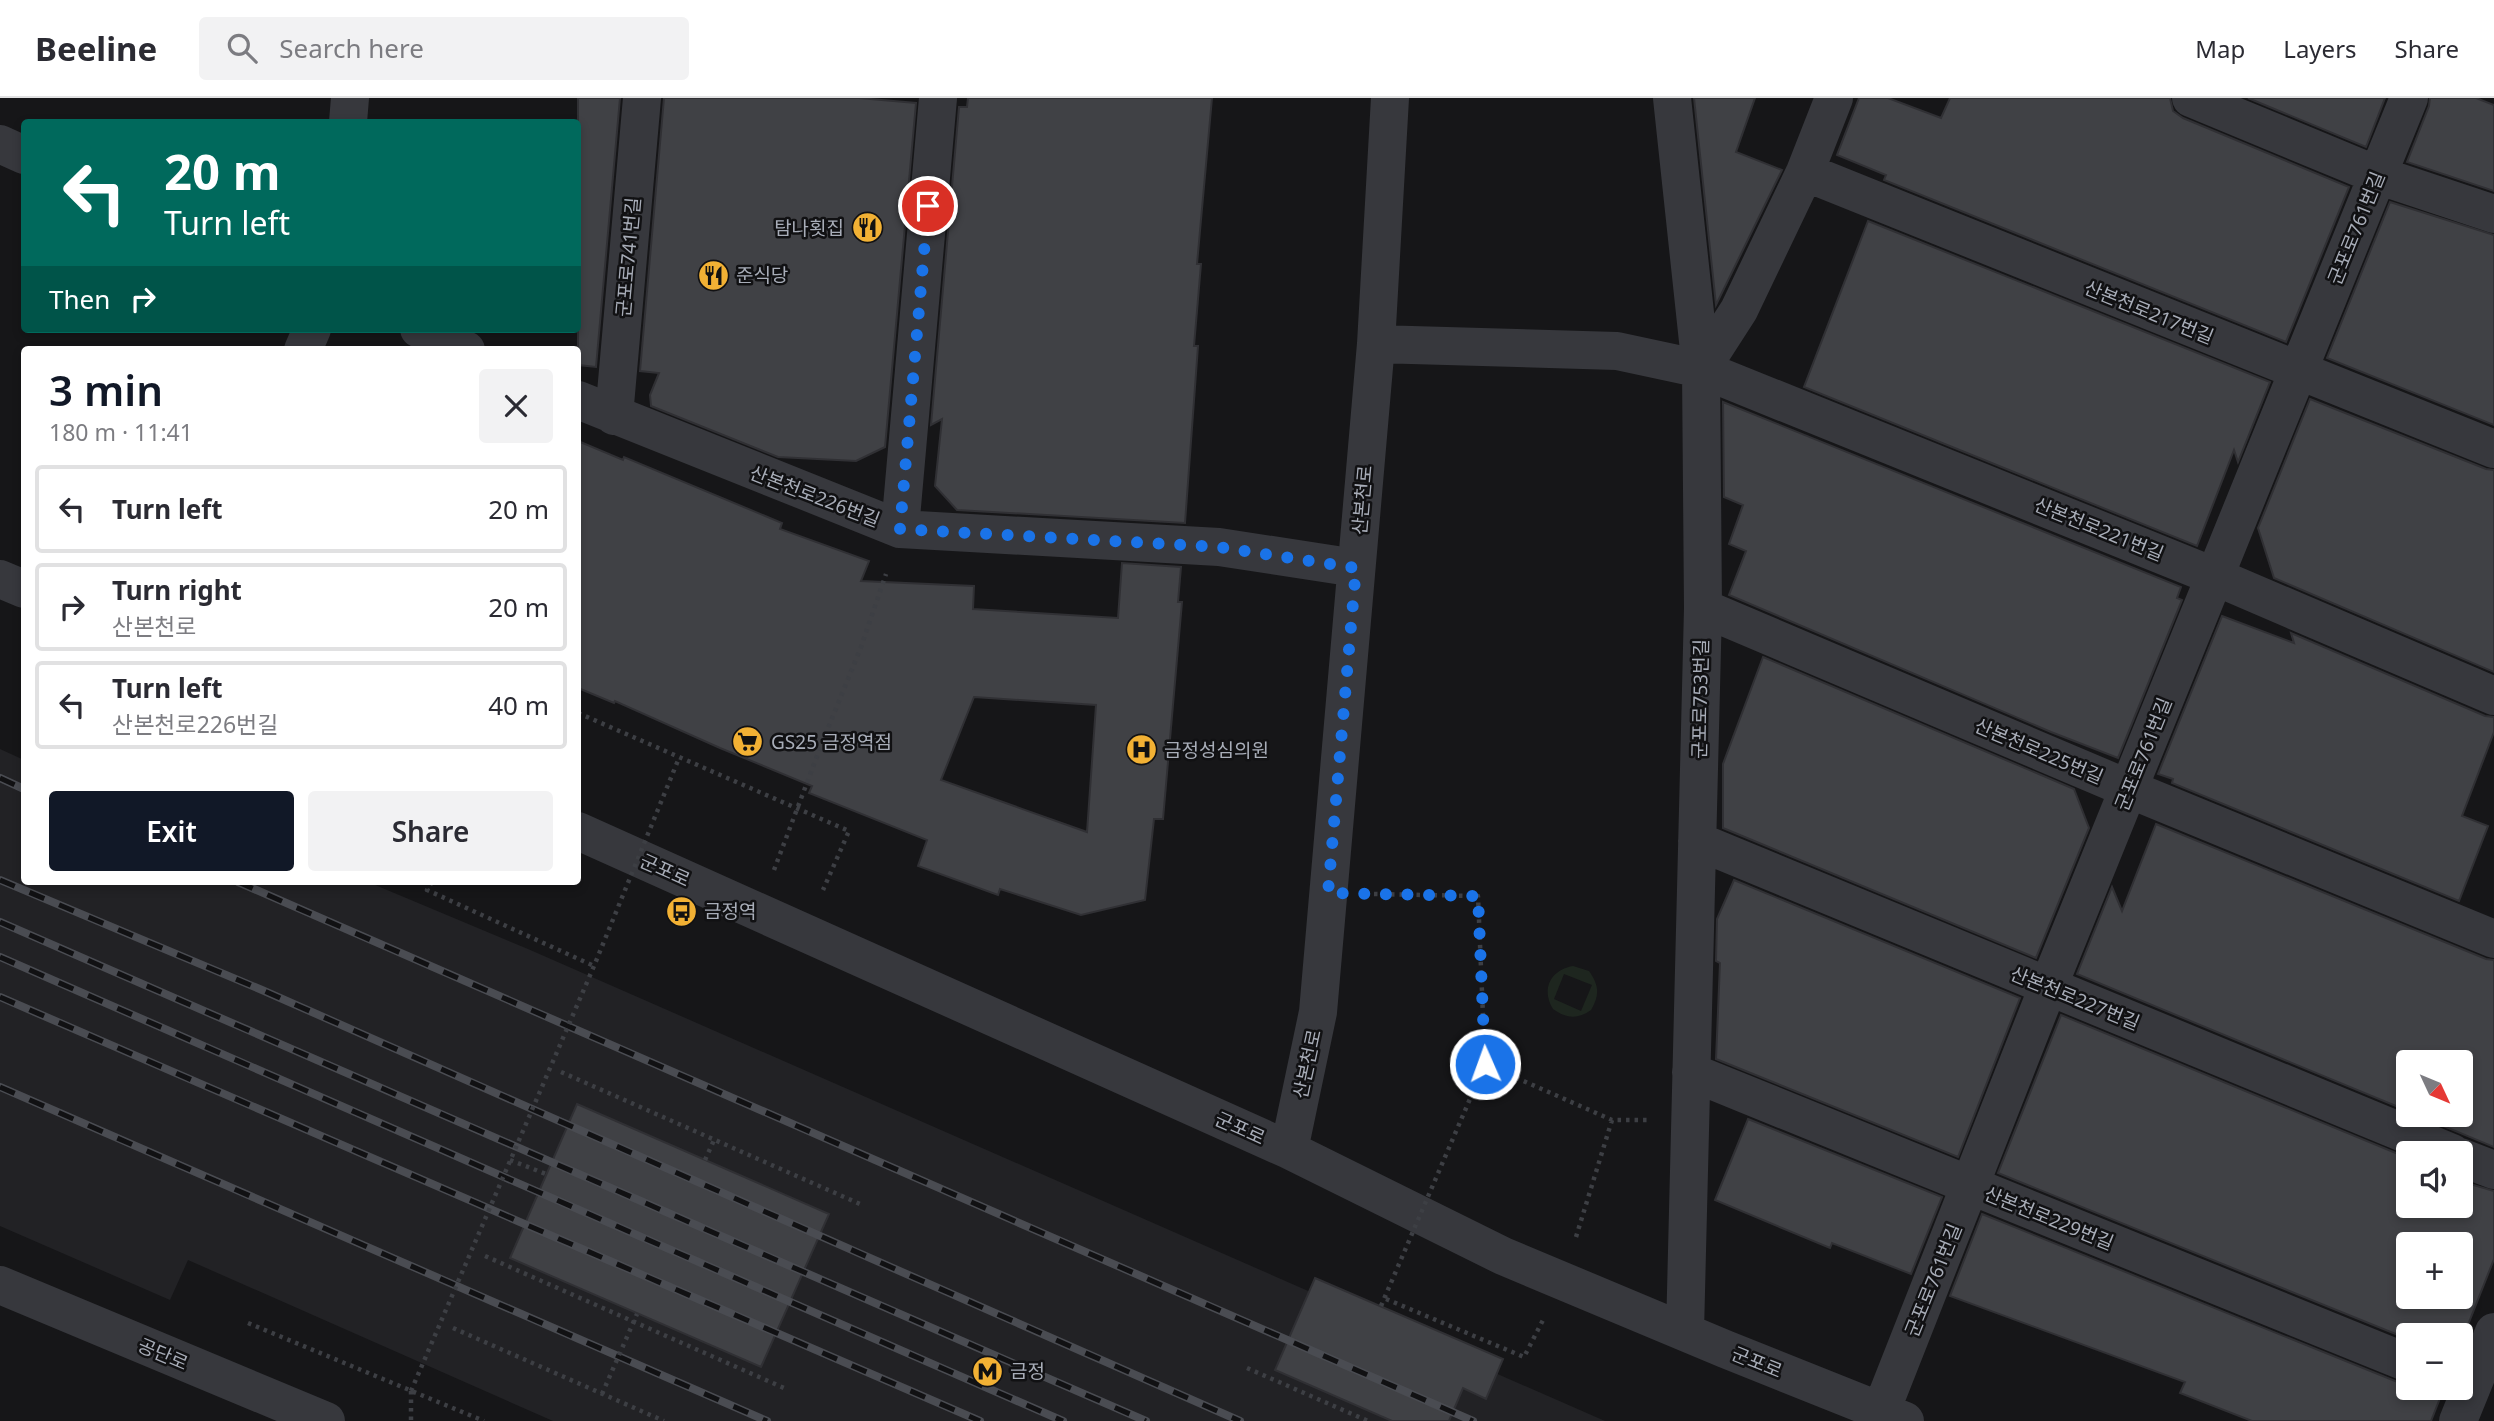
<!DOCTYPE html>
<meta charset="utf-8">
<style>
:root{--surface:#fff;--page:#f2f2f3;--text:#2b2b33;--muted:#7c7c81;--line:#e1e1e2;--accent:#111827}
body{margin:0;font-family:"Noto Sans","Noto Sans KR",sans-serif;background:var(--page);color:var(--text);height:100vh;display:flex;flex-direction:column;font-size:26px;white-space:nowrap}
*{box-sizing:border-box;margin:0}
p{font-size:23px;color:var(--muted)}
.icon{flex:none;width:38px;height:38px;fill:none;stroke:currentColor;stroke-width:2;stroke-linecap:round;stroke-linejoin:round}
.map{position:relative;flex:1;overflow:hidden}
.drawer{position:absolute;left:21px;top:248px;width:560px;height:539px;display:flex;flex-direction:column;background:var(--surface);border-radius:7px;box-shadow:0 4px 10px #0003}
.drawer>*{flex:none}
.guide{position:absolute;left:21px;top:21px;width:560px;height:214px;border-radius:7px;box-shadow:0 4px 10px #0003;background:#00695c;color:#fff;overflow:hidden}
.needle{width:46px;rotate:134deg}
.fabs{position:absolute;left:2396px;top:952px;display:grid;gap:14px}
.fabs a{display:grid;place-items:center;width:77px;height:77px;border-radius:7px;background:var(--surface);box-shadow:0 4px 10px #0003;font-size:35px}
.pin{position:absolute;display:grid;place-items:center;width:60px;height:60px;color:#fff;margin:-30px;border:4px solid #fff;border-radius:50%;box-shadow:0 2px 7px #0007}
.me{position:absolute;width:77px;margin:-38px;rotate:358deg;stroke-linejoin:round;filter:drop-shadow(0 0 5px #0008)}
.turn{display:flex;align-items:center;gap:24px;height:147px;padding:0 28px;font-size:32px}
.turn .icon{width:91px;height:91px;stroke-width:2.5}
.turn b{display:block;font-size:49px;line-height:60px}
.then{display:flex;align-items:center;height:66px;padding:0 28px;background:#0003;gap:14px;font-size:26px}
.round{display:grid;place-items:center;flex:none;width:74px;height:74px;border-radius:7px;background:var(--page)}
.overview{display:flex;align-items:center;justify-content:space-between;height:119px;padding:0 28px}
h1{font-size:42px;font-weight:600;line-height:52px;color:var(--accent)}
.primary-button{display:flex;gap:14px;margin-top:auto;padding:14px 28px}
.primary-button a{flex:1;height:80px;border-radius:7px;background:var(--accent);color:#fff;font-size:28px;font-weight:600;line-height:80px;text-align:center}
.primary-button a+a{background:var(--page);color:var(--text)}
ul{padding:0;list-style:none}
li{display:flex;align-items:center;gap:21px;height:88px;margin:0 14px 10px;padding:0 14px;border:4px solid var(--line);border-radius:7px}
li div{flex:1}
li b{display:block;font-size:26px}
li em{font-style:normal}
header{display:flex;align-items:center;gap:42px;box-sizing:border-box;height:98px;padding:0 35px;background:var(--surface);border-bottom:2px solid var(--line)}
header strong{font-size:33px}
nav{display:flex;gap:38px;margin-inline-start:auto;font-size:24px}
.search{width:490px;height:63px;background:var(--page);display:flex;align-items:center;gap:18px;box-sizing:border-box;padding:0 24px;border-radius:7px;color:var(--muted);font-size:26px}
.map>svg:first-child{display:block}
.built{fill:#222225}
.green{fill:#1e261f;fill-rule:evenodd}
.building{fill:#404145;stroke:#303034;stroke-width:2;fill-rule:evenodd}
.lines{fill:none;stroke-linecap:round;stroke-linejoin:round}
.path{stroke:#3d3f44;stroke-width:4.5;stroke-dasharray:3.5 5;stroke-linecap:butt}
.minor{stroke:#37383d;stroke-width:38}
.rail-casing{stroke:#4a4c52;stroke-width:8}
.rail{stroke:#111113;stroke-width:5;stroke-dasharray:16;stroke-linecap:butt}
.path-bridge{stroke:#3d3f44;stroke-width:4.5;stroke-dasharray:3.5 5;stroke-linecap:butt}
.route{stroke:#1a73e8;stroke-width:12;stroke-dasharray:0 21.6}
.labels{text-anchor:middle;dominant-baseline:central;stroke-width:5;stroke-linejoin:round;paint-order:stroke}
.poi-label{font-size:19px;fill:#a8adb8;stroke:#111113;text-anchor:start}
.street-label{font-size:19px;fill:#a8adb8;stroke:#111113}
</style>
<header>
<strong>Beeline</strong>
<div class="search"><svg class="icon" aria-label="search" viewBox="0 0 24 24"><circle cx="10" cy="10" r="6"/><path d="M15 15l6 6"/></svg>Search here</div>
<nav><a>Map</a><a>Layers</a><a>Share</a></nav>
</header>
<div class="map">
<svg width="2494" height="1323" viewBox="0 0 2494 1323">
<rect width="100%" height="100%" fill="#161618"/>
<!-- built -->
<path class="built" d="M0 651 24 662V784H368L528 851 1605 1323H553L188 1162 170 1202 0 1128Z"/>
<!-- green -->
<path class="green" d="M1573 868 1589 873C1599 887 1600 897 1591 912 1578 921 1567 921 1553 911 1541 892 1550 872 1573 868ZM1564 876 1592 887 1581 913 1554 901Z"/>
<!-- building -->
<path class="building" d="M578 0H620L596 269 578 267Z
M664 0H859L916 5 885 349 856 363 778 359 651 308 650 297 659 275 640 273Z
M968 0H1212L1197 166H1201L1194 248H1198L1185 425 957 412 935 388 942 321 931 327 959 9H967Z
M1694 0H1755L1736 54 1782 72 1716 207Z
M1859 0H1888L1941 20 1950 0H2170L2173 13 2183 20 2349 89 2286 244 1884 82 1886 77 1837 57Z
M2248 0H2385L2366 49Z
M2430 0H2476L2494 7V93L2407 64 2429 8Z
M2390 104 2494 137V327L2327 260Z
M1868 123 2270 284 2238 364 2234 352 2197 448 1804 289Z
M2310 301 2486 371 2494 372V574L2274 480 2258 430Z
M1723 304 2181 489 2177 500 2182 502 2118 660 2051 634 1729 497 1746 453 1729 446 1743 407 1724 399Z
M578 343 623 362 624 359 782 425 780 431 869 463 861 483 974 488 973 511 1118 520 1122 465 1181 469 1178 504H1182L1163 721H1154L1145 802 1081 817 1000 791 998 797 918 768 927 742 809 695 812 688 720 650 615 603 614 605 578 590ZM974 599 1096 607 1087 734 941 682Z
M2222 518 2294 545 2291 535 2485 618 2494 619V634L2462 718 2488 728 2459 803 2172 685 2173 681 2158 676Z
M1763 559 2074 691 2089 730 2036 860 1723 730V666Z
M2156 726 2486 861 2494 862V1049L2417 1017H2460V964H2408V1013L2077 876 2112 789 2122 813Z
M1734 782 2020 900 1958 1059 1716 961 1720 865 1716 863 1717 821Z
M2061 917 2408 1060V1108H2460V1083L2494 1093V1161L2460 1247V1237H2408V1241L1998 1075ZM2408 1146H2460V1199H2408Z
M577 1006 829 1116 761 1269 510 1160Z
M1748 1021 1942 1099 1911 1176 1832 1145 1830 1150 1715 1102Z
M1982 1116 2400 1285 2408 1286V1290H2444L2431 1323H2252L2180 1295 2185 1284 1950 1198Z
M1315 1180 1503 1261 1486 1301 1463 1290 1449 1323H1392L1275 1272Z"/>
<g class="lines">
<!-- path -->
<path class="path" d="M578 615 849 733 823 792
M774 772 822 645 861 549 886 476
M432 784 427 792 594 868
M1374 796 1478 798 1485 966 1612 1022H1647
M561 974 860 1106
M510 1062 546 1076
M705 1062 714 1042
M1576 1139 1612 1022
M485 1158 784 1290
M1386 1201 1524 1259 1543 1222
M248 1225 484 1323
M453 1230 664 1323
M1247 1270 1368 1323
M411 1293V1323"/>
<!-- minor -->
<path class="minor" d="M1672 0 1701 271 1703 510 1685 1234
M2191 0 2377 77 2494 116
M348 24 350 0
M0 46 24 57
M1805 74 2494 351
M419 231 466 252
M1376 246 1617 253 1701 271 2216 479 2494 598
M303 252 312 231
M1701 271 1739 212 1805 74 1834 0
M578 302 900 431 1219 449 1356 470
M614 318 642 0
M900 431 938 0
M0 481 24 491
M1703 510 2129 691 2494 841
M578 733 1289 1052 1503 1158 1725 1251 1905 1323
M1697 743 2452 1055
M1691 974 2408 1265
M1289 1052 1318 914 1376 246 1390 0
M2460 1059 2494 1072
M0 1187 326 1323
M1881 1313 2048 889 2409 0
M2458 1323 2494 1234"/>
<defs>
<path id="rail" d="M0 680 24 691
M0 782 262 892 1240 1323
M238 784 1473 1323
M0 824 1146 1323
M0 859 1063 1323
M0 899 980 1323
M0 989 767 1323"/>
</defs>
<!-- rail casing -->
<use href="#rail" class="rail-casing"/>
<!-- rail -->
<use href="#rail" class="rail"/>
<!-- path-bridge -->
<path class="path-bridge" d="M1381 1208 1485 966H1493
M411 1293 594 868 679 660
M602 1296 637 1216"/>
</g>
<g class="lines">
<!-- route -->
<path class="route" d="M928 108 900 431 1219 449 1356 470 1328 795 1478 798 1485 966"/>
</g>
<!-- icons -->
<defs>
<symbol id="restaurant-disc" viewBox="-11 -11 22 22"><circle r="9.5" fill="#f2b134" stroke="#111113"/><path d="M-5-6h1v4h1v-4h1v4h1v-4h1v5L-1.5 .5V6h-2V.5L-5-1ZM5-6V6H3V1.5H1.5Q1.5-4 5-6Z" fill="#111"/></symbol>
<symbol id="supermarket-disc" viewBox="-11 -11 22 22"><circle r="9.5" fill="#f2b134" stroke="#111113"/><path d="M-6-5.5h2.5l.6 2H6L4.5 2H-2.5L-4.4-4H-6ZM-1.5 3.2a1.3 1.3 0 1 0 .1 0ZM3 3.2a1.3 1.3 0 1 0 .1 0Z" fill="#111"/></symbol>
<symbol id="hospital-disc" viewBox="-11 -11 22 22"><circle r="9.5" fill="#f2b134" stroke="#111113"/><path d="M-5-5h3v3.5h4V-5h3V5h-3V1.5h-4V5h-3Z" fill="#111"/></symbol>
<symbol id="bus-disc" viewBox="-11 -11 22 22"><circle r="9.5" fill="#f2b134" stroke="#111113"/><path d="M-5-6H5V4H4V6H2V4H-2V6H-4V4H-5ZM-3.5-4V0h7V-4ZM-3.5 1.2v1.5H-2V1.2ZM2 1.2v1.5H3.5V1.2Z" fill="#111"/></symbol>
<symbol id="metro-disc" viewBox="-11 -11 22 22"><circle r="9.5" fill="#f2b134" stroke="#111113"/><path d="M-5.5 5V-5H-3L0 0L3-5H5.5V5H3V-.5L0 4L-3-.5V5Z" fill="#111"/></symbol>
</defs>
<g fill-rule="evenodd">
<use href="#restaurant-disc" x="850" y="112" width="35" height="35"/>
<use href="#restaurant-disc" x="696" y="160" width="35" height="35"/>
<use href="#supermarket-disc" x="730" y="626" width="35" height="35"/>
<use href="#hospital-disc" x="1124" y="634" width="35" height="35"/>
<use href="#bus-disc" x="664" y="796" width="35" height="35"/>
<use href="#metro-disc" x="970" y="1256" width="35" height="35"/>
</g>
<g class="labels">
<!-- poi labels -->
<g class="poi-label">
<text x="844" y="130" text-anchor="end">탐나횟집</text>
<text x="736" y="177">준식당</text>
<text x="771" y="644">GS25 금정역점</text>
<text x="1164" y="652">금정성심의원</text>
<text x="704" y="813">금정역</text>
<text x="1010" y="1273">금정</text>
</g>
<!-- street labels -->
<g class="street-label">
<text transform="translate(2356 130) rotate(-68)">군포로761번길</text>
<text transform="translate(628 159) rotate(-85)">군포로741번길</text>
<text transform="translate(2149 214) rotate(22)">산본천로217번길</text>
<text transform="translate(815 398) rotate(21)">산본천로226번길</text>
<text transform="translate(1362 402) rotate(-85)">산본천로</text>
<text transform="translate(2099 431) rotate(22)">산본천로221번길</text>
<text transform="translate(1700 601) rotate(-89)">군포로753번길</text>
<text transform="translate(2039 653) rotate(23)">산본천로225번길</text>
<text transform="translate(2143 656) rotate(-68)">군포로761번길</text>
<text transform="translate(665 772) rotate(24)">군포로</text>
<text transform="translate(2075 900) rotate(22)">산본천로227번길</text>
<text transform="translate(1307 966) rotate(-78)">산본천로</text>
<text transform="translate(1240 1030) rotate(24)">군포로</text>
<text transform="translate(2049 1120) rotate(22)">산본천로229번길</text>
<text transform="translate(1933 1182) rotate(-68)">군포로761번길</text>
<text transform="translate(163 1256) rotate(23)">공단로</text>
<text transform="translate(1757 1264) rotate(22)">군포로</text>
</g>
</g>
</svg>
<div class="fabs">
<a><svg class="needle" viewBox="-14 -14 28 28"><path d="M0-13l5 13h-10z" fill="#e53935"/><path d="M0 13l5-13h-10z" fill="#7c7c81"/></svg></a>
<a><svg class="icon" aria-label="sound" viewBox="0 0 24 24"><path d="M4 9h4l5-4v14l-5-4H4zM17 9q2 3 0 6"/></svg></a>
<a>+</a>
<a>−</a>
</div>
<div class="pin" style="left:928px;top:108px;background:#d93025"><svg class="icon" aria-label="arrive" viewBox="0 0 24 24"><path d="M6 21V4h12l-3 4 3 4H6"/></svg></div>
<svg class="me" style="left:1485px;top:966px" viewBox="-20 -20 40 40"><circle r="17" fill="#1a73e8" stroke="#fff" stroke-width="3"/><path d="M0-11L8 9 0 5-8 9z" fill="#fff"/></svg>
<div class="guide">
<div class="turn"><svg class="icon" aria-label="left" viewBox="0 0 24 24"><path d="M17 20v-9H6M10 6l-5 5 5 5"/></svg><div><b>20 m</b>Turn left</div></div>
<div class="then">Then<svg class="icon" aria-label="right" viewBox="0 0 24 24"><path d="M7 20v-9h11M14 6l5 5-5 5"/></svg></div>
</div>
<section class="drawer">
<div class="overview"><div><h1>3 min</h1><p>180 m · 11:41</p></div><a class="round"><svg class="icon" aria-label="close" viewBox="0 0 24 24"><path d="M6 6l12 12M18 6L6 18"/></svg></a></div>
<ul>
<li><svg class="icon" aria-label="left" viewBox="0 0 24 24"><path d="M17 20v-9H6M10 6l-5 5 5 5"/></svg><div><b>Turn left</b></div><em>20 m</em></li>
<li><svg class="icon" aria-label="right" viewBox="0 0 24 24"><path d="M7 20v-9h11M14 6l5 5-5 5"/></svg><div><b>Turn right</b><p>산본천로</p></div><em>20 m</em></li>
<li><svg class="icon" aria-label="left" viewBox="0 0 24 24"><path d="M17 20v-9H6M10 6l-5 5 5 5"/></svg><div><b>Turn left</b><p>산본천로226번길</p></div><em>40 m</em></li>
</ul>
<div class="primary-button"><a>Exit</a><a>Share</a></div>
</section>
</div>
